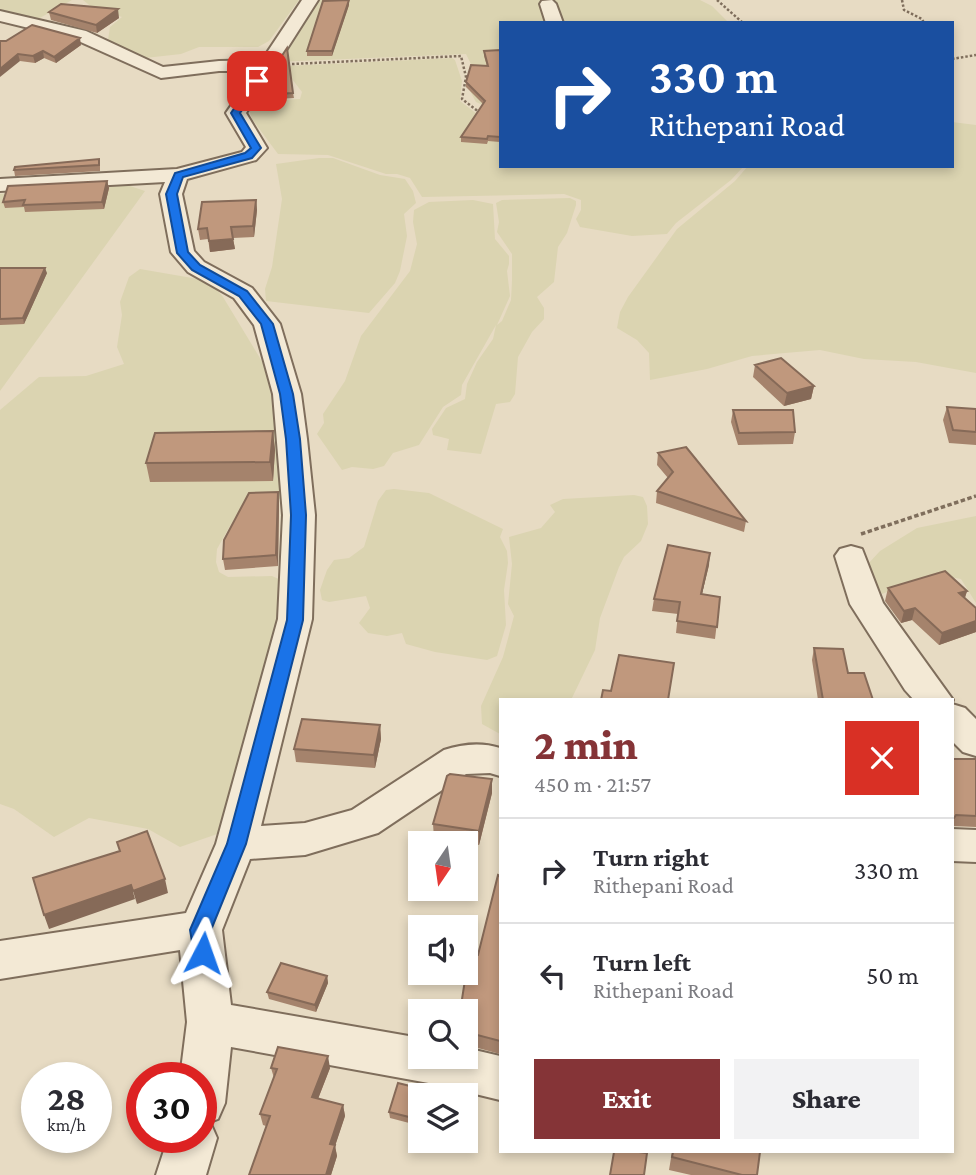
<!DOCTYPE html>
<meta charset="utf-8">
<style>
:root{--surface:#fff;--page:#f2f2f3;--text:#2b2b33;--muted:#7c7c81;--line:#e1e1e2;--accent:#853437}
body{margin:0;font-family:"Crimson Pro",serif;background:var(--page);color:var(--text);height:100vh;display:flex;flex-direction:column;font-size:26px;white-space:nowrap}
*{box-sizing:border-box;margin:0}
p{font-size:23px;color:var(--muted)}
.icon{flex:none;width:38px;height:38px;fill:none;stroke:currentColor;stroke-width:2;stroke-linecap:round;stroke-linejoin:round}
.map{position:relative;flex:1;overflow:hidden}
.drawer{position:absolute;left:499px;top:698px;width:455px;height:455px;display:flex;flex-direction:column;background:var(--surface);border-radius:0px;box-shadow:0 4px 10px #0003}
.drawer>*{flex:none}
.top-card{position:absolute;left:499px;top:21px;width:455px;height:147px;border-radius:0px;box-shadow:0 4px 10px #0003;background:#1a4fa0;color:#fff;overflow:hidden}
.needle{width:46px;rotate:193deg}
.controls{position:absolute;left:408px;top:831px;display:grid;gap:14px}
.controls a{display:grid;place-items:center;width:70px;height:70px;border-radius:0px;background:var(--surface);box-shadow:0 4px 10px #0003;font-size:35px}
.speed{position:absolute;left:21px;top:1062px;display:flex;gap:14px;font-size:35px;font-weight:700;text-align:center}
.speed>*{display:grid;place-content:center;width:91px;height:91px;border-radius:50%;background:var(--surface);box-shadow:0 4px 10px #0003;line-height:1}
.speed small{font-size:18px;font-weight:400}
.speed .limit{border:10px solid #d22;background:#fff;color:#111}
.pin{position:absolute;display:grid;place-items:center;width:60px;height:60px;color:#fff;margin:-30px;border-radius:14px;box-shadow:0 4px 10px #0006}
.me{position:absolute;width:77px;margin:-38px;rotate:4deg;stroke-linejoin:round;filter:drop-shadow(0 0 5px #0008)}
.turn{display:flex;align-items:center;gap:24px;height:147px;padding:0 35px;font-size:32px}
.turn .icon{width:91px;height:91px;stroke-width:2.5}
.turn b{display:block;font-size:49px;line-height:60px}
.round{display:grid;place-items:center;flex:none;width:74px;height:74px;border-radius:0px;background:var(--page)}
.summary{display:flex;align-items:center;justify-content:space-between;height:119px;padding:0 35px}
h1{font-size:42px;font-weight:800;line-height:52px;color:var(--accent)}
.cta{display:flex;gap:14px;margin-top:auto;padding:14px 35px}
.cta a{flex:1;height:80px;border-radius:0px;background:var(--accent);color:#fff;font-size:28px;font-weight:800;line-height:80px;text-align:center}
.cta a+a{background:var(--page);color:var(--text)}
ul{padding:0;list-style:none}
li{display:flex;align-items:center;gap:21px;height:105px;padding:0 35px;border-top:2px solid var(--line)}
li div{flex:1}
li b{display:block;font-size:26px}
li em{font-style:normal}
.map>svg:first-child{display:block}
.farmland{fill:#dbd4b1}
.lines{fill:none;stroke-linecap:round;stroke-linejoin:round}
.street-casing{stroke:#7f6e5c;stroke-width:4}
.path-far1{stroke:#7f6e5c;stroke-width:2.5;stroke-dasharray:2.5 2;stroke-linecap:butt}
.path{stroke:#7f6e5c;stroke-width:3.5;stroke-dasharray:4.5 2.5;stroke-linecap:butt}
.street{fill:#f3e9d5;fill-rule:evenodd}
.wall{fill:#a5836c}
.shaded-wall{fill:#866a58}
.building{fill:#c0987d;stroke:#866a58;stroke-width:2}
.route{fill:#1a73e8;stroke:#114b97;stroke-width:2}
</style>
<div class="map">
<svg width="976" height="1175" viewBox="0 0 976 1175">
<rect width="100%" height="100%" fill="#e7dbc3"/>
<!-- farmland -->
<path class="farmland" d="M0 0H72L38 19 0 12Z
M83 0H299L269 41 258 47H199L181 54 145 58 108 40 110 27 122 17 93 8Z
M317 0H700L712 6 729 23H500V113L476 102 469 89 471 64 466 54 275 62Z
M452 58 455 60 462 81 460 101 477 114 500 120V166H744L731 180 676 223 667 234 632 236 580 227 576 219 581 210V200L564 194 422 197 410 178 397 174H386L328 155 278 154 252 119 249 109 258 101 300 99 302 92 289 75 286 66Z
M952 122 976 125V373L916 362 864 359 820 350 752 356 707 369 650 380 649 353 637 340 617 328 620 312 628 297 677 229 735 181 748 166H952Z
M319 158H333L380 175 405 179 413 191 416 203 404 214 407 236 400 271 395 283 369 313 266 301 265 289 272 267 282 199 276 164Z
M115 181 145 191 0 391V194Z
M570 198 576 201V205L567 233 558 247 554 282 537 297 544 308V319L532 332 518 357 515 394 510 402 496 404 481 454 447 450 449 439 433 435 432 429 446 408 465 399 467 384 477 362 493 339 496 325 462 385 461 395 443 407 419 445 393 453 384 466 373 469 352 467 342 470 317 434 324 423 323 414 345 381 361 336 410 271 417 244 413 222 414 210 429 202 473 200 493 204 495 239 509 256V264L507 271 510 296 497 325 502 321 511 300 512 281V254L497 232 499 222 496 203 502 200Z
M140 269 198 279 217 290 223 297 263 363 276 414 286 493 281 499H261L247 505 235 517 217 549 216 562 219 572 228 577 272 576 283 581 271 646 220 833 180 847 148 829 89 818 54 837 14 809 0 804V410L39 377 86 376 124 364 117 347 122 315 120 302 129 277Z
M394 489 429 493 503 529 500 537 507 551 508 563 504 590 506 625 497 656 487 660 435 652 406 644 402 633 387 636 368 633 359 623 370 608 366 596 329 602 322 600 320 590 327 570 334 560 349 558 364 547 378 501 386 490Z
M634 495 643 497 647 506 648 524 641 541 624 557 619 567 600 618 595 650 571 700H500V734L482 724 481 706 503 657 514 616 508 604 512 564 509 537 541 528 555 512 550 505 563 499Z
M976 516V603L961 579 934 574 882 594 867 565 880 551 917 528Z"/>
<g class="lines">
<defs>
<path id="street" d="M302 0H318L246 113 267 148 256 160 187 179 182 194 194 251 204 262 252 288 280 324 301 394 307 439 315 515 312 619 261 826 305 823 352 810 444 750C462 744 482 742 500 748V776L490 773 466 774 378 833 305 855 250 859 222 930 231 1005 420 1038V1057H466V1048L500 1056V1100L434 1084 231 1047 225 1103 218 1119 210 1122 217 1138 206 1175H156L168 1138H201V1078H180L187 1022 180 950 0 979V941L186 913 216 844 278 619 283 515 273 394 254 325 234 298 188 272 171 252 160 194 165 182 0 191V179L177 169 242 152 246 147 226 113 255 71H219L161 78 74 39 0 21V11L86 31 163 67 219 61 262 60Z
M552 0 556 4 563 23H546L540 4 542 1Z
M851 546 862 549 883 603 953 700 952 702V700H914L905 690 850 604 835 556 840 549Z
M952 704 965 708 976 719V756L963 752 952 741Z
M952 829 976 830V862L952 861Z"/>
</defs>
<!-- street casing -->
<use href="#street" class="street-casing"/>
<!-- path-far1 -->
<path class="path-far1" d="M717 0 743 23
M902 0 904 10 922 19 924 23
M952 59 976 55
M292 64 461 56 466 77 462 99 483 115"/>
<!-- path -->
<path class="path" d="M861 534 976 496"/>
<!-- street -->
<use href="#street" class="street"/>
</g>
<!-- wall -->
<path class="wall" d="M349 5 332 56H307V51Z
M49 12 119 18 97 33 51 20Z
M0 41 81 45 56 63 44 58 35 63 20 61Z
M500 50V142L488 141 487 144 461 142V137L483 104 466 87V82L487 66 484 56V51Z
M293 93 294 98 260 100 259 95Z
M100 165V171L15 176 14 170Z
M107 181 109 188 104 209 25 212 24 207 5 208 3 202Z
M256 200 257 210 254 237 233 238 235 249 210 252 208 239 200 240 198 229Z
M0 268 47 273 24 324 0 325Z
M755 365 814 386 811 399 784 406 753 377Z
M947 407 976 409V445L949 443 943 420Z
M733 410 795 432 793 444 738 445 731 422Z
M273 431 275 450 273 481 150 482 146 463Z
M658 453 746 521 744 532 656 503 657 491 668 478 657 465Z
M278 492 279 502 278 566 225 570 223 559Z
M709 565 702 594 720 597 715 639 676 633 678 614 652 611 654 599Z
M888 588 967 591 965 598 976 608V632L939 645 912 620 901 623 885 601Z
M814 648 848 673 873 700H818L812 660Z
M380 725 381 739 375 768 296 762 294 749Z
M952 759H976V827L952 826Z
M492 779V793L479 845 434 838 433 824Z
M500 876V1054L467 1045 466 1047V1012L478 955Z
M327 976 328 983 316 1012 269 999 267 992Z
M271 1068H330L318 1099 343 1105 345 1116 335 1146 337 1156 331 1175H249L266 1126 263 1125 260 1114 274 1078Z
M398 1083 422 1089V1095L420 1096V1102L413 1124 390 1118 389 1112Z
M672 1152 757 1175H691L669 1170Z"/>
<!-- shaded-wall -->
<path class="shaded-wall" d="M349 0V5L332 56V51Z
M118 9 119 18 97 33 96 25Z
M80 38 81 45 56 63 54 57Z
M43 51 44 58 35 63 33 56Z
M18 54 20 61 0 77V69Z
M107 181 109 188 104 209 102 202Z
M256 200 257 210 254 237 253 226Z
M233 239 235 249 210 252 209 241Z
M45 268 47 273 24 324 23 318Z
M814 386 811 399 784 406 787 393Z
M273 431 275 450 273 481 270 462Z
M278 492 279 502 278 566 276 555Z
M710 553 709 565 699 606 701 594Z
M967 591 963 603 959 593Z
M915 608 912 620 901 623 904 611Z
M976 621V632L939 645 942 633Z
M380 725 381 739 375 768 374 755Z
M492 779V793L479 845V831Z
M165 879 168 893 137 904 133 891Z
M131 885 135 899 49 929 44 915Z
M327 976 328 983 316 1012 315 1005Z
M328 1056 330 1068 314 1109 312 1097Z
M422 1089V1095L420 1096V1102L413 1124V1118Z
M343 1105 345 1116 335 1146 337 1156 331 1175H326L330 1144Z"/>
<!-- building -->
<path class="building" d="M349 0 332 51H307L323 1Z
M61 4 118 9 96 25 49 12Z
M32 25 80 38 54 57 43 51 33 56 18 54 0 69V41H6Z
M287 48 293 93 259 95 270 74Z
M500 50V137L488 136 487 139 461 137 485 101 466 82 471 65 488 66 484 51Z
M99 159V165L14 170 15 167Z
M107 181 102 202 23 205 25 200 3 202 8 186Z
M256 200 253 226 231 227 233 239 209 241 207 228 198 229 202 202Z
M0 268H45L23 318 0 319Z
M781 358 814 386 787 393 755 365Z
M947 407 976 409V432L953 430Z
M733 410H793L795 432 739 433Z
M273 431 270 462 146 463 155 433Z
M686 447 746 521 657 491 673 472 658 453Z
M278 492 276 555 223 559 224 540 249 493Z
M668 545 710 553 701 594 720 597 717 627 677 621 680 602 654 599Z
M945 571 967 591 959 593 976 608V621L942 633 915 608 904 611 888 588Z
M814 648 843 649 848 673H864L873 700H823Z
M619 655 674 663 668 700H601L603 690 611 691Z
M302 719 380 725 374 755 294 749Z
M952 759H976V816L956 815 954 818H952Z
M450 774 492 779 479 831 433 824 447 776Z
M147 831 165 879 133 891 131 885 44 915 33 878 120 851 117 842Z
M498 875 500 876V1041L466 1032V1034V1012H460L469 954 478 955Z
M281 963 327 976 315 1005 267 992Z
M278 1047 328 1056 312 1097 343 1105 330 1144 335 1145 326 1175H249L270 1116 260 1114 277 1069 271 1068Z
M398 1083 422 1089 413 1118 389 1112Z
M614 1152H639L647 1153 644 1175H610Z
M673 1152H760L757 1175H742L672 1157Z"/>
<!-- route -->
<path class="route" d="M254 79 262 81 240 113 261 148 252 158 183 177 177 194 188 252 200 265 247 291 273 324 293 394 300 439 306 515 303 620 246 844 211 930 213 953 210 960 203 962 195 960 190 930 227 844 287 620 291 515 286 439 280 394 261 324 239 296 192 270 177 253 166 194 175 173 245 153 251 148 231 113Z"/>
</svg>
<div class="controls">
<a><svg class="needle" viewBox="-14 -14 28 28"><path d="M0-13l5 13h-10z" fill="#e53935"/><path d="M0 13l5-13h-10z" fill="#7c7c81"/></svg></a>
<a><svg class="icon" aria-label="sound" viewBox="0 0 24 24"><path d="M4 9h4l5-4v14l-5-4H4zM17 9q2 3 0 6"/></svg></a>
<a><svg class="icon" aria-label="search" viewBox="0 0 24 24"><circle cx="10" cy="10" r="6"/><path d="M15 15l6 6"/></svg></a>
<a><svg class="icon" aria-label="layers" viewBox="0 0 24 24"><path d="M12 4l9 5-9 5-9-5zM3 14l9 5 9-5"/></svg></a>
</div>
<div class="speed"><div>28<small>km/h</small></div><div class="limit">30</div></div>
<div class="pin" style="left:257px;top:81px;background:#d93025"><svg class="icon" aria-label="arrive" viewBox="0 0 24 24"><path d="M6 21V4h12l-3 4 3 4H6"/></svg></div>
<svg class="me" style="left:203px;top:953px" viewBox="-20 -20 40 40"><path d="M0-17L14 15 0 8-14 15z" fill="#1a73e8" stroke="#fff" stroke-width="4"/></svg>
<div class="top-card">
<div class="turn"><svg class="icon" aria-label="right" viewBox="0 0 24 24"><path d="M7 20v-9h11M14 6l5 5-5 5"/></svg><div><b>330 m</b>Rithepani Road</div></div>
</div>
<section class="drawer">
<div class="summary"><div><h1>2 min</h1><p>450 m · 21:57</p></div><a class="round" style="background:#d93025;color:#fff"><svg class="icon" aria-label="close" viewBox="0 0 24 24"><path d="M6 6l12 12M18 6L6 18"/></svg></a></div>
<ul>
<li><svg class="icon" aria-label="right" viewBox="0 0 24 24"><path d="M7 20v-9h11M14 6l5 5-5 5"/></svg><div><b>Turn right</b><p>Rithepani Road</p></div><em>330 m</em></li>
<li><svg class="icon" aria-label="left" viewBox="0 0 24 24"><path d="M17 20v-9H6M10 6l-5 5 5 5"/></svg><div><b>Turn left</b><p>Rithepani Road</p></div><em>50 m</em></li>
</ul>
<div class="cta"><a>Exit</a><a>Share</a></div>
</section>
</div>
